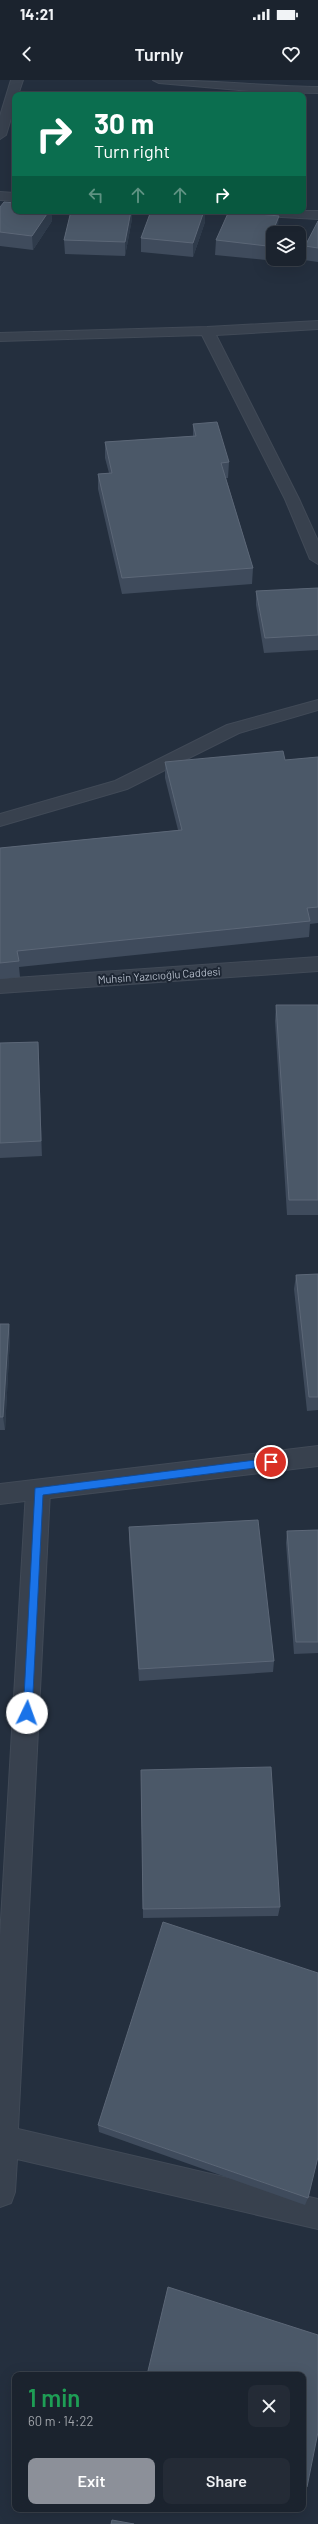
<!DOCTYPE html>
<meta charset="utf-8">
<style>
:root{--surface:#1b232e;--page:#242b36;--text:#f1f3f6;--muted:#a0a4aa;--line:#39404a;--accent:#8c9099}
body{margin:0;font-family:Barlow,sans-serif;background:var(--page);color:var(--text);height:100vh;display:flex;flex-direction:column;font-size:15px;white-space:nowrap}
*{box-sizing:border-box;margin:0}
p{font-size:13px;color:var(--muted)}
.icon{flex:none;width:22px;height:22px;fill:none;stroke:currentColor;stroke-width:2;stroke-linecap:round;stroke-linejoin:round}
.map{position:relative;flex:1;overflow:hidden}
.panel{position:absolute;left:12px;top:2292px;width:294px;height:140px;display:flex;flex-direction:column;background:var(--surface);border-radius:8px;box-shadow:0 4px 16px #0002,0 0 0 1px var(--line)}
.panel>*{flex:none}
.banner{position:absolute;left:12px;top:12px;width:294px;height:122px;border-radius:8px;box-shadow:0 4px 16px #0002,0 0 0 1px var(--line);background:#0b6e4f;color:#fff;overflow:hidden}
.controls{position:absolute;left:266px;top:146px;display:grid;gap:8px}
.controls a{display:grid;place-items:center;width:40px;height:40px;border-radius:8px;background:var(--surface);box-shadow:0 4px 16px #0002,0 0 0 1px var(--line);font-size:20px}
.pin{position:absolute;display:grid;place-items:center;width:34px;height:34px;color:#fff;margin:-17px;border:2px solid #fff;border-radius:50%;box-shadow:0 1px 4px #0007}
.me{position:absolute;width:44px;margin:-22px;rotate:3deg;stroke-linejoin:round;filter:drop-shadow(0 0 3px #0008)}
.turn{display:flex;align-items:center;gap:14px;height:84px;padding:0 16px;font-size:18px}
.turn .icon{width:52px;height:52px;stroke-width:2.5}
.turn b{display:block;font-size:28px;line-height:34px}
.lanes{display:flex;align-items:center;height:38px;padding:0 16px;background:#0003;justify-content:center;gap:20px;direction:ltr}
.lanes .off{opacity:.35}
.round{display:grid;place-items:center;flex:none;width:42px;height:42px;border-radius:8px;background:var(--page)}
.head{display:flex;align-items:center;justify-content:space-between;height:68px;padding:0 16px}
h1{font-size:24px;font-weight:600;line-height:30px;color:#1e9e55}
.action{display:flex;gap:8px;margin-top:auto;padding:8px 16px}
.action a{flex:1;height:46px;border-radius:8px;background:var(--accent);color:#fff;font-size:16px;font-weight:600;line-height:46px;text-align:center}
.action a+a{background:var(--page);color:var(--text)}
.status{display:flex;justify-content:space-between;align-items:center;height:28px;padding:0 20px;background:var(--surface);direction:ltr}
.status svg{height:11px;fill:currentColor}
header{display:flex;justify-content:space-between;align-items:center;height:52px;padding:0 16px;background:var(--surface);font-size:18px;font-weight:600}
.map>svg:first-child{display:block}
.lines{fill:none;stroke-linecap:round;stroke-linejoin:round}
.minor-casing{stroke:#414a57;stroke-width:2}
.tertiary-casing{stroke:#414a57;stroke-width:2}
.minor{fill:#38414e;fill-rule:evenodd}
.tertiary{fill:#38414e;fill-rule:evenodd}
.wall{fill:#3f4b5c}
.shaded-wall{fill:#2f3b4b}
.building{fill:#4b5868;stroke:#5c6777}
.route{fill:#1a73e8;stroke:#114b97}
.labels{text-anchor:middle;dominant-baseline:central;stroke-width:4;stroke-linejoin:round;paint-order:stroke}
.street-label{font-size:11px;fill:#b4bcc9;stroke:#1d2633}
</style>
<div class="status"><b>14:21</b><svg viewBox="0 0 49 12"><path d="M0 12V9h3v3zM5 12V6h3v6zM10 12V3h3v9zM15 12V0h3v12zM26 1h20v11H26zM47 4h2v5h-2z"/></svg></div>
<header><svg class="icon" aria-label="back" viewBox="0 0 24 24"><path d="M15 5l-7 7 7 7"/></svg>Turnly<svg class="icon" aria-label="heart" viewBox="0 0 24 24"><path d="M12 20l-8-8c-3-5 5-10 8-4 3-6 11-1 8 4z"/></svg></header>
<div class="map">
<svg width="318" height="2444" viewBox="0 0 318 2444">
<rect width="100%" height="100%" fill="#242f3e"/>
<g class="lines">
<defs>
<path id="minor" d="M11 0H23L18 15H15V25L6 55 0 59V36Z
M0 112 15 113V121L0 120Z
M239 131H318V139L245 135Z
M318 241V249L216 255 299 419 318 461V484L310 479 285 419 202 255 0 261V253L207 247Z
M38 1401 46 1404 50 1411 18 2049 318 2119V2149L17 2079 15 2112 11 2123 0 2127V1857L26 1411 30 1404Z"/>
<path id="tertiary" d="M153 0C208 0 263 6 318 7V13L262 12 159 3Z
M318 620V630L239 653 127 709 0 746V734L115 701 227 645Z
M318 877V891L0 913V899Z
M318 1366V1386L0 1424V1404Z"/>
</defs>
<!-- minor casing -->
<use href="#minor" class="minor-casing"/>
<!-- tertiary casing -->
<use href="#tertiary" class="tertiary-casing"/>
<!-- minor -->
<use href="#minor" class="minor"/>
<!-- tertiary -->
<use href="#tertiary" class="tertiary"/>
</g>
<!-- wall -->
<path class="wall" d="M0 127 15 131H51L52 141 33 170 0 166Z
M71 131H132V139L125 176 65 174 64 160Z
M151 131H205V142L193 177 141 172V158Z
M318 141V182L304 180 305 166Z
M278 150 266 180 215 175 216 160Z
M193 344 229 382 228 398H226L253 488 252 504 122 514 98 409V394L109 393 105 378V362L193 356Z
M318 508V570L264 573 256 525V511Z
M318 677V843L310 844 309 857 19 887 20 897 0 899V768L178 750 165 698V682L285 680Z
M276 925H318V1135H287L275 941Z
M38 962 39 977 42 1076 0 1078V963Z
M318 1194V1330L307 1331 294 1209 296 1195Z
M0 1244H9L10 1257 5 1350H0Z
M129 1447 274 1581 273 1592 139 1601 129 1460Z
M318 1450V1573L294 1574 286 1463 287 1451Z
M141 1690 280 1827 278 1836 143 1838Z
M98 2045 308 2118 305 2125 99 2052Z
M303 2295 307 2407 305 2409H303Z"/>
<!-- shaded-wall -->
<path class="shaded-wall" d="M49 131H51L52 141 33 170 32 156Z
M131 131H132V139L125 176V162Z
M204 131H205V142L193 177V163Z
M279 136 278 150 277 153H273V163L266 180 267 166Z
M38 962 39 977 42 1076 41 1061Z
M9 1244 10 1257 5 1350 3 1337Z"/>
<!-- building -->
<path class="building" d="M4 122 15 123V131H49L32 156 0 152V127Z
M71 131H131L125 162 64 160Z
M151 131H204L193 163 141 158Z
M229 131 279 136 267 166 216 160Z
M318 141V168L305 166Z
M217 342 229 382 221 383 253 488 122 498 98 394 112 393 105 362 196 356 193 344Z
M318 508V555L265 558 256 511Z
M283 671 285 680 318 677V827L307 828 310 841 17 871 19 881 0 883V768L182 750 165 682Z
M276 925H318V1120H289Z
M38 962 41 1061 0 1063V963Z
M318 1194V1317H309L296 1195Z
M0 1244H9L3 1337H0Z
M258 1440 274 1581 139 1589 129 1447Z
M318 1450V1562H296L287 1451Z
M271 1687 280 1827 143 1829 141 1690Z
M163 1842 318 1893V2077L308 2118 98 2045Z
M168 2207 318 2255V2352L307 2407 303 2406V2295H147Z
M112 2440 134 2444H111Z"/>
<!-- route -->
<path class="route" d="M271 1378 276 1382 271 1386 43 1415 32 1633 27 1638 23 1636 35 1408Z"/>
<g class="labels">
<!-- street labels -->
<g class="street-label">
<text transform="translate(159 895) rotate(-4)">Muhsin Yazıcıoğlu Caddesi</text>
</g>
</g>
</svg>
<div class="controls">
<a><svg class="icon" aria-label="layers" viewBox="0 0 24 24"><path d="M12 4l9 5-9 5-9-5zM3 14l9 5 9-5"/></svg></a>
</div>
<div class="pin" style="left:271px;top:1382px;background:#d93025"><svg class="icon" aria-label="arrive" viewBox="0 0 24 24"><path d="M6 21V4h12l-3 4 3 4H6"/></svg></div>
<svg class="me" style="left:27px;top:1633px" viewBox="-20 -20 40 40"><circle r="19" fill="#fff"/><path d="M0-13L10 11 0 6-10 11z" fill="#1a73e8"/></svg>
<div class="banner">
<div class="turn"><svg class="icon" aria-label="right" viewBox="0 0 24 24"><path d="M7 20v-9h11M14 6l5 5-5 5"/></svg><div><b>30 m</b>Turn right</div></div>
<div class="lanes"><svg class="icon off" aria-label="left" viewBox="0 0 24 24"><path d="M17 20v-9H6M10 6l-5 5 5 5"/></svg><svg class="icon off" aria-label="ahead" viewBox="0 0 24 24"><path d="M12 20V5M6 11l6-6 6 6"/></svg><svg class="icon off" aria-label="ahead" viewBox="0 0 24 24"><path d="M12 20V5M6 11l6-6 6 6"/></svg><svg class="icon" aria-label="right" viewBox="0 0 24 24"><path d="M7 20v-9h11M14 6l5 5-5 5"/></svg></div>
</div>
<section class="panel">
<div class="head"><div><h1>1 min</h1><p>60 m · 14:22</p></div><a class="round"><svg class="icon" aria-label="close" viewBox="0 0 24 24"><path d="M6 6l12 12M18 6L6 18"/></svg></a></div>
<div class="action"><a>Exit</a><a>Share</a></div>
</section>
</div>
